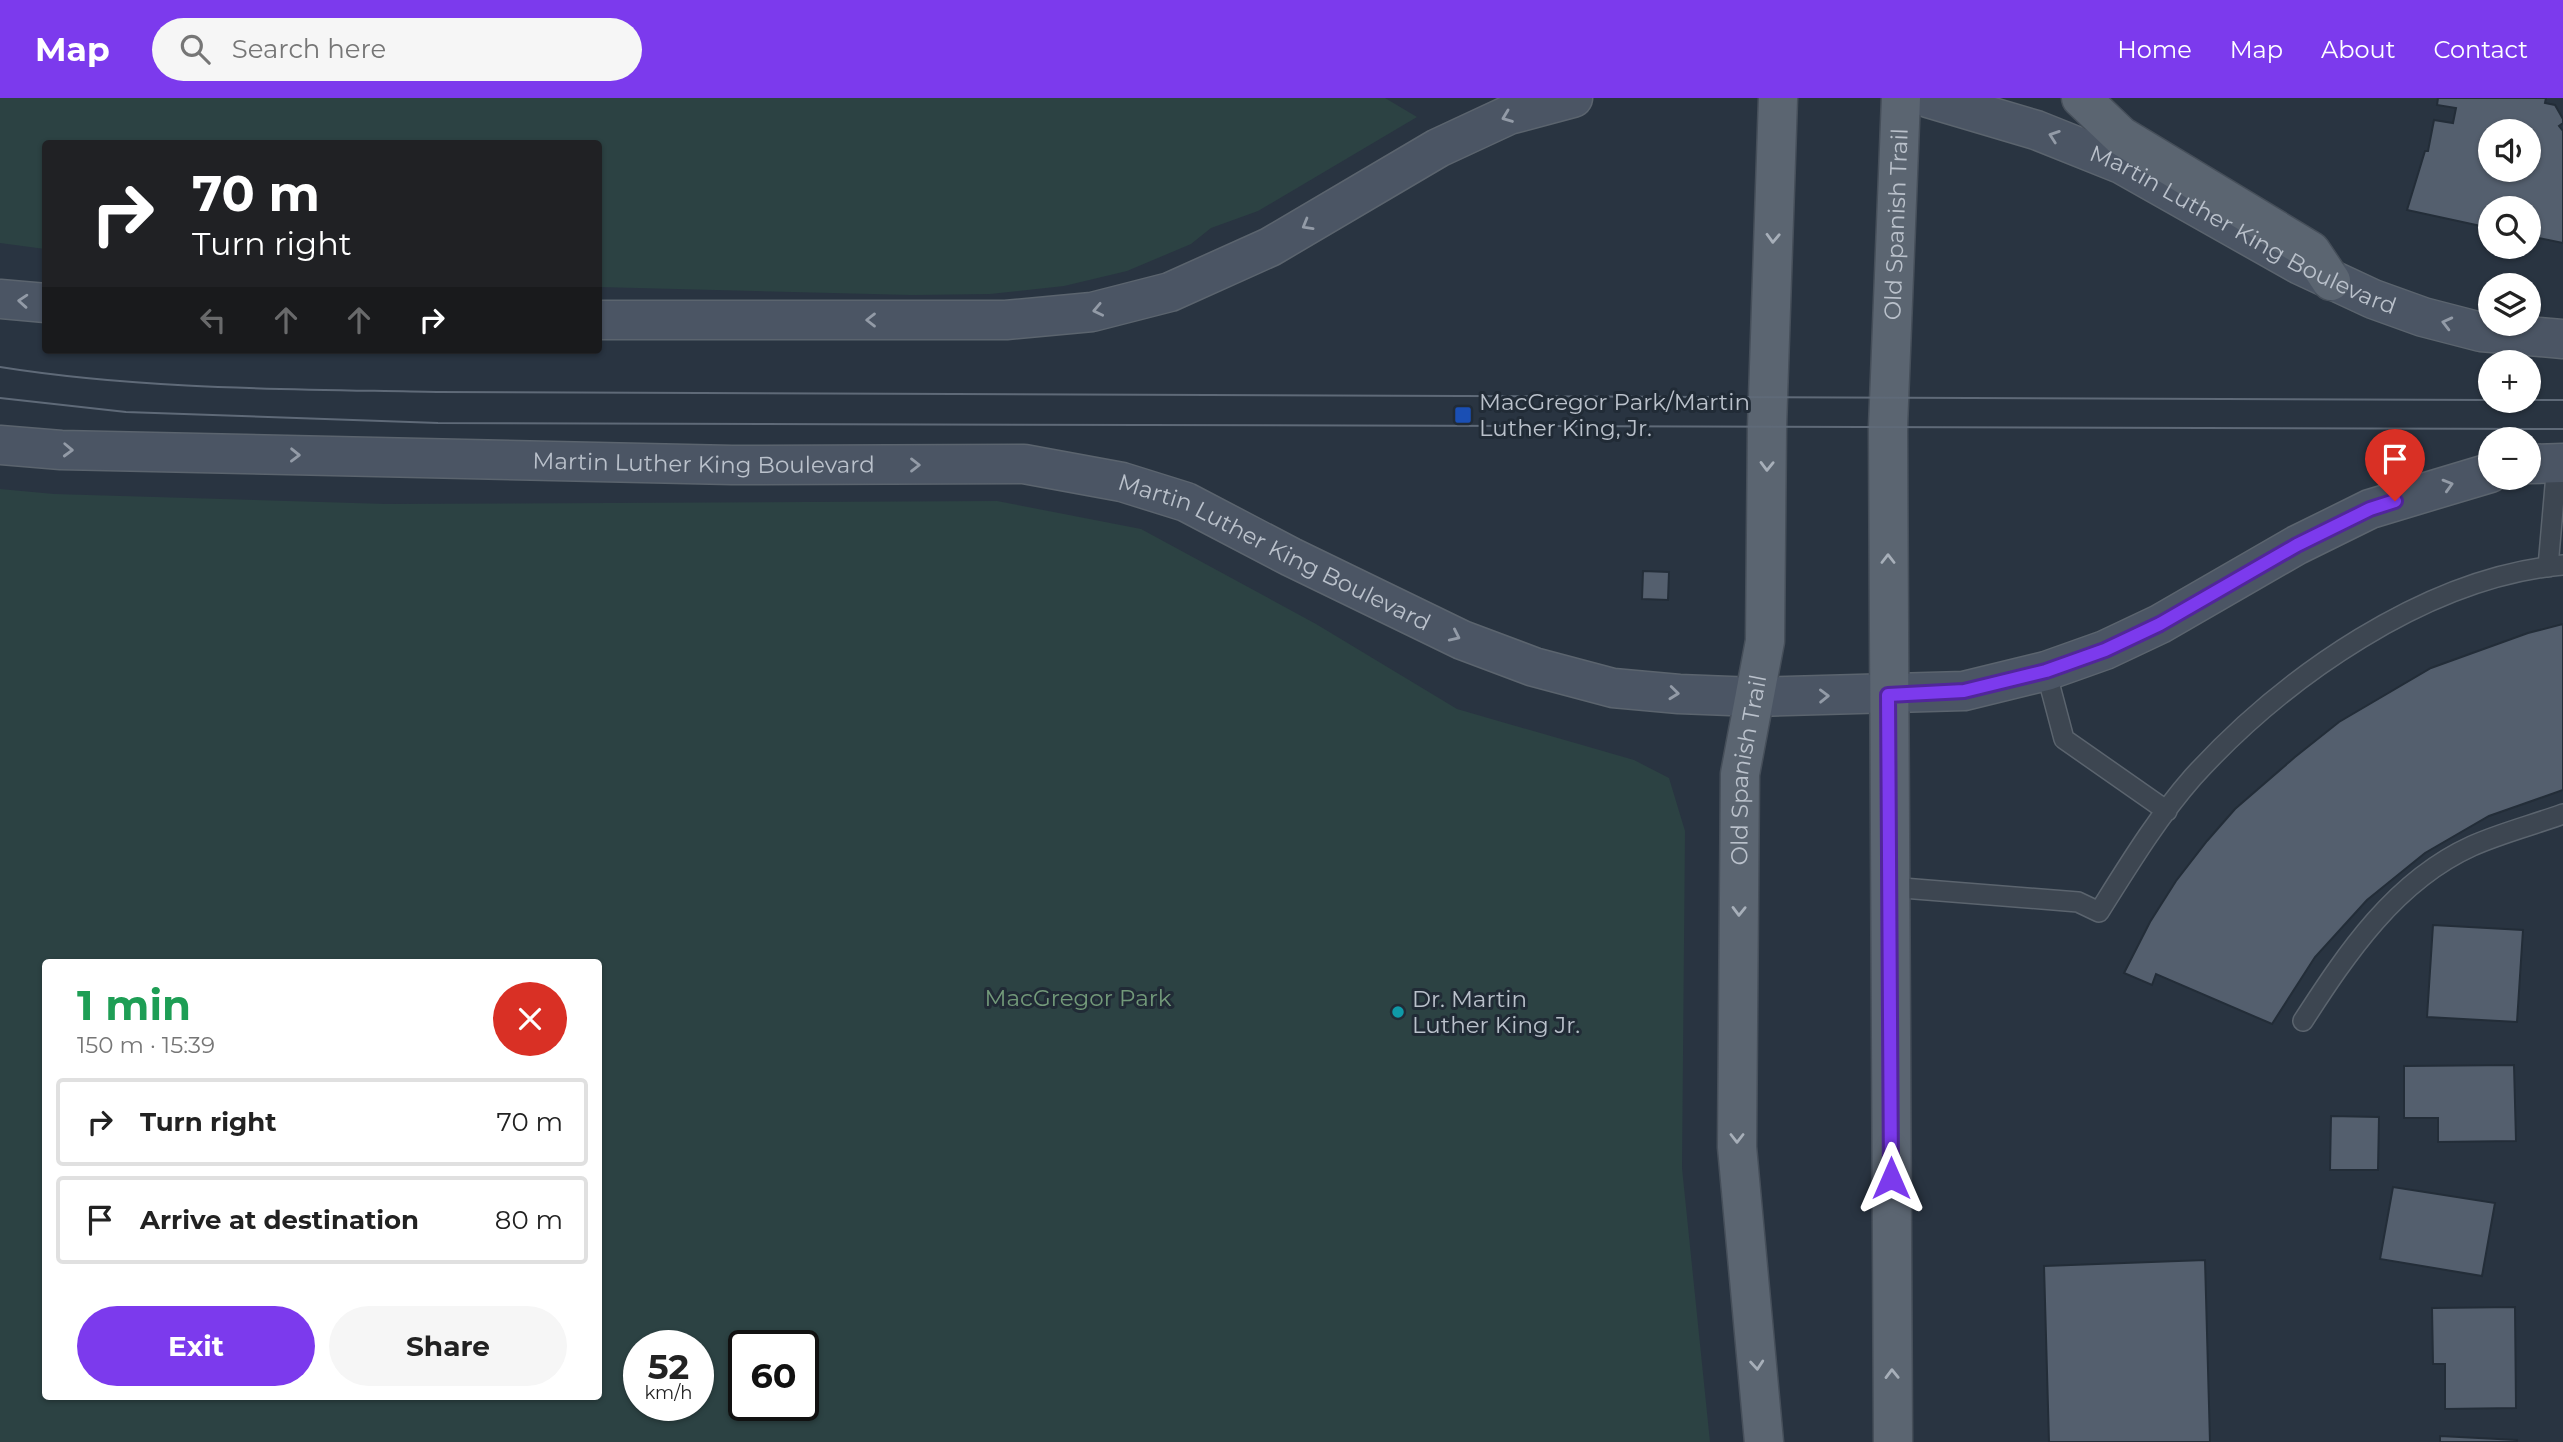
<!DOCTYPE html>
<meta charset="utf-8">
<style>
:root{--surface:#fff;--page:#f6f6f6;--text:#222;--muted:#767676;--line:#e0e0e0;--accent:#7c3aed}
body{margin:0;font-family:Montserrat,sans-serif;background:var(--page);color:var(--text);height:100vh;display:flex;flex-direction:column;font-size:26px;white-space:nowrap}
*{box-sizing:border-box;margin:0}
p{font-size:23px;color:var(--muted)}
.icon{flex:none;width:38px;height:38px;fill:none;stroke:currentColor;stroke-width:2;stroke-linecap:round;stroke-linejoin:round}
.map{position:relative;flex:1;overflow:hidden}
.panel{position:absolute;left:42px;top:861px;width:560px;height:441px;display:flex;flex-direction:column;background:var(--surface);border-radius:7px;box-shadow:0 2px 5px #0004}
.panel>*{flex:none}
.banner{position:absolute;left:42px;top:42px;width:560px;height:214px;border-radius:7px;box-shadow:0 2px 5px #0004;background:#202124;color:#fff;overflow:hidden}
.tools{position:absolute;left:2478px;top:21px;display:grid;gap:14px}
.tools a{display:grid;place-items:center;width:63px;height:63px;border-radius:50%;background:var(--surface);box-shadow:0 2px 5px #0004;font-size:35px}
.speed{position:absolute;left:623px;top:1232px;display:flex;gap:14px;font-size:35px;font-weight:700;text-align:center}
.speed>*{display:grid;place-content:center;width:91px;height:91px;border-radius:50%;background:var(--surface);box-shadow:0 2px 5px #0004;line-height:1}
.speed small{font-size:18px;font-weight:400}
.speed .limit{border:4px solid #111;border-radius:10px;background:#fff;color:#111}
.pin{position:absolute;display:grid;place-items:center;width:60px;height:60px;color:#fff;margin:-72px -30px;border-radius:50% 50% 50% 0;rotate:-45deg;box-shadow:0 0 7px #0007}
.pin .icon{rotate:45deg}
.me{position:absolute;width:77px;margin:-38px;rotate:0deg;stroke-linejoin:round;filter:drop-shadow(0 0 5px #0008)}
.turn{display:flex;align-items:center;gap:24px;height:147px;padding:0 35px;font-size:32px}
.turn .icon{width:91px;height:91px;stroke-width:2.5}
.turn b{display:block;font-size:49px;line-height:60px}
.lanes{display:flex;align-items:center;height:66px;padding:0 35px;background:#0003;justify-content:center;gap:35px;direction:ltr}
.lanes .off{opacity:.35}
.round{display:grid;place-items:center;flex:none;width:74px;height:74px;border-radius:37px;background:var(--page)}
.summary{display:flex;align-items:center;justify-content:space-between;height:119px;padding:0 35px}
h1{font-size:42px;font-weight:700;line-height:52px;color:#1e9e55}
.primary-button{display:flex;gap:14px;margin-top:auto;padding:14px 35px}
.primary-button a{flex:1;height:80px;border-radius:42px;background:var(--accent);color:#fff;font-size:28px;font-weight:700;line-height:80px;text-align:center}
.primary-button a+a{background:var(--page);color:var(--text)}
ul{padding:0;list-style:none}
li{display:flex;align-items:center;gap:21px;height:88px;margin:0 14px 10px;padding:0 21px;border:4px solid var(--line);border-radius:7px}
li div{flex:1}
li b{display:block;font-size:26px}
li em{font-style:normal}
header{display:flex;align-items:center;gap:42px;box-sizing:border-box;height:98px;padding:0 35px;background:var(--accent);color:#fff}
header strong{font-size:33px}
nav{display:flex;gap:38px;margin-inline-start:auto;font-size:24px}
.search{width:490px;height:63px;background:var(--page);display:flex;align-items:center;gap:18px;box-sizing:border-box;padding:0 24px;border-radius:38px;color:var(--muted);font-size:26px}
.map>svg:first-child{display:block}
.green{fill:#2c4243;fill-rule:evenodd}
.building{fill:#545f6e;stroke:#232d38;stroke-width:2;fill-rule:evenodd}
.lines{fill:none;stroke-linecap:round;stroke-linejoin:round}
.service-casing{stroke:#5b646e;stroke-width:22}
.secondary-casing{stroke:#5b646e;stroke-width:41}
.primary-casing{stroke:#464f5a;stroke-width:41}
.service{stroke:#3d4651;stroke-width:19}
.secondary{stroke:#4b5564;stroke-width:38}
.primary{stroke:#5b6571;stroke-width:38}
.tram{stroke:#5f6a78;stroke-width:2}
.oneway{stroke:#939ba7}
.oneway2{stroke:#a7afb9}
.route-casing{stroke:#51269a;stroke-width:18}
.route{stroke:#7c3aed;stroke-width:12}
.transit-dot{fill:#1a4fb4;stroke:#212b36;stroke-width:2.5}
.culture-dot{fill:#0f9aa8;stroke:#212b36;stroke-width:2.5}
.labels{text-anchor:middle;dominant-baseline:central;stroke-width:6;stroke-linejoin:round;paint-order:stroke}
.street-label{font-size:23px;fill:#bac1cb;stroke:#212b36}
.poi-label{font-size:23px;fill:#bac1cb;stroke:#212b36;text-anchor:start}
.park-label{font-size:23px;fill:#739a7a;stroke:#212b36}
</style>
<header>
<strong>Map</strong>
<div class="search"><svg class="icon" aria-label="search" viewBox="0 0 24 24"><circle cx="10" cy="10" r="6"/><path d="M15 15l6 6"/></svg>Search here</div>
<nav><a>Home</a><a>Map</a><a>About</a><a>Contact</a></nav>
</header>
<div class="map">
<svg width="2563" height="1344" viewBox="0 0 2563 1344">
<rect width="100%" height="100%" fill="#293441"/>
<!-- green -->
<path class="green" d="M0 0H1385L1417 19 1258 113 1211 130 1191 146 1127 173 1064 188 990 196 912 197 599 189 598 46H46L45 151 0 145Z
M0 391 54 396 386 406 997 403 1141 431 1316 526 1457 611 1634 662 1669 680 1685 733 1682 1070 1710 1344H0ZM46 864H598V1298H46ZM639 1248H698V1307H639ZM744 1248H803V1307H744Z"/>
<!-- building -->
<path class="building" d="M2438 0H2546L2545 5 2555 7 2563 21V25L2559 28 2563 33V145L2529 138V110H2490V130L2407 112 2425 53H2428L2434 22 2453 25 2456 10 2437 7ZM2490 33H2529V72H2490Z
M1643 473 1669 474 1668 502 1642 501Z
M2563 526V692L2489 718 2425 755 2367 802 2315 859 2272 926 2156 876 2152 887 2124 875 2150 824 2176 783 2207 743 2235 711 2295 659 2339 624 2431 570 2528 535Z
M2433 827 2523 832 2517 924 2427 919Z
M2514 967 2516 1043 2438 1044V1020H2404V968Z
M2331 1018 2379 1019 2378 1072H2330Z
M2393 1089 2495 1105 2482 1178 2380 1161Z
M2205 1162 2210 1344H2049L2044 1168Z
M2515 1209 2516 1310 2445 1311V1266H2433L2432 1210Z
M2440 1338 2517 1342V1344H2440Z"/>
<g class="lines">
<defs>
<path id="service" d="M2548 469 2557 365
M2046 573 2064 641 2167 713
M1890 789 2078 804 2099 814C2128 768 2157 720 2193 679 2283 580 2426 479 2563 467
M2303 923C2347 855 2395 783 2472 748 2501 735 2533 727 2563 716"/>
<g id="secondary">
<path id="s1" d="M1928 0 2036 32 2121 66 2300 167 2373 201 2423 219 2481 234 2563 241"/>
<path d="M0 201 46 205"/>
<path d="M598 222H1006L1092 214 1170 194 1270 149 1438 50 1509 17 1573 0"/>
<path id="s2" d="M0 347 61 352 732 367 1024 366 1122 384 1186 404 1291 459 1462 542 1534 569 1613 590 1679 596 1756 599 1964 593 2046 573 2105 552 2160 526 2297 447 2370 411 2490 375"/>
<path d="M2529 366 2563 365"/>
</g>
<g id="primary">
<path d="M2081 0 2121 38 2311 153 2331 183"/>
<path id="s3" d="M1764 1344 1737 1049 1740 676 1765 543 1767 329 1778 0"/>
<path id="s4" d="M1893 1344 1888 329 1901 0"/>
</g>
</defs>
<!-- service casing -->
<use href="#service" class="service-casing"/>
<!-- secondary casing -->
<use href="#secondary" class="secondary-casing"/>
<!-- primary casing -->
<use href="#primary" class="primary-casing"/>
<!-- service -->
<use href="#service" class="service"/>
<!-- secondary -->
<use href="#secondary" class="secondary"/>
<!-- primary -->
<use href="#primary" class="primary"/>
<!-- tram -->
<path class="tram" d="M0 269C144 292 292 291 437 294L2490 302
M0 300 126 314 438 325 2563 331
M2529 302H2563"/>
</g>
<!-- one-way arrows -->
<defs><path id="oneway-chevron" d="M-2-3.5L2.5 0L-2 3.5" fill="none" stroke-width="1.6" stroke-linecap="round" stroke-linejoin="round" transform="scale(1.75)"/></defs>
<g class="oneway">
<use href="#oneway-chevron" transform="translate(1507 19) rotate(159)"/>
<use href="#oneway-chevron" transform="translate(2054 38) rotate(-161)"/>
<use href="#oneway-chevron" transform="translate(1307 127) rotate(150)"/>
<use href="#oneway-chevron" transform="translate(23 203) rotate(-176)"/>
<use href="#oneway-chevron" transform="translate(1098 212) rotate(168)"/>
<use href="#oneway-chevron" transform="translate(871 222) rotate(-180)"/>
<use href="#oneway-chevron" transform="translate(2447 225) rotate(-166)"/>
<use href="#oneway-chevron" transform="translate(68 352) rotate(2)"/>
<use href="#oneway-chevron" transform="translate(295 357) rotate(1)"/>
<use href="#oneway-chevron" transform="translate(915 367)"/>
<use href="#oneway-chevron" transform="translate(2448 387) rotate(-16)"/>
<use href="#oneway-chevron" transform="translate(1455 538) rotate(25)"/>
<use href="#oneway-chevron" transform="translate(1674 595) rotate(6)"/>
<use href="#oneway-chevron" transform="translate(1824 598) rotate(-1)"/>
</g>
<g class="oneway2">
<use href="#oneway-chevron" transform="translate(1773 140) rotate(92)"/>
<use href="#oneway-chevron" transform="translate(1767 368) rotate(91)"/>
<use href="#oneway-chevron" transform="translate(1888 461) rotate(-90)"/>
<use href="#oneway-chevron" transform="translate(1739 813) rotate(91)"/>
<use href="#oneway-chevron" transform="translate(1737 1040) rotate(90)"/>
<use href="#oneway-chevron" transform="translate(1757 1267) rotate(85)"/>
<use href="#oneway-chevron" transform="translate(1892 1276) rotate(-91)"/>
</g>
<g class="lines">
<defs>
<path id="route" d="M1891 1080 1888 597 1964 593 2046 573 2105 552 2160 526 2297 447 2370 411 2395 403"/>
</defs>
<!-- route casing -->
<use href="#route" class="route-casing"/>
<!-- route -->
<use href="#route" class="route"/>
</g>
<!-- markers -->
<rect class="transit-dot" x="1454" y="308" width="18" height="18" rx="3.5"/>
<circle class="culture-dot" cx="1398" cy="914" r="7"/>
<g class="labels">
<!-- street labels -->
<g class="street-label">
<text stroke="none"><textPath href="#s4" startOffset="1218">Old Spanish Trail</textPath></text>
<text stroke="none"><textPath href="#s1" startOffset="343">Martin Luther King Boulevard</textPath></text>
<text stroke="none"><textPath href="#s2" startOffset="704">Martin Luther King Boulevard</textPath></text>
<text stroke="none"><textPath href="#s2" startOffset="1292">Martin Luther King Boulevard</textPath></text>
<text stroke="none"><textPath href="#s3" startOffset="674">Old Spanish Trail</textPath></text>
</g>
<!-- poi labels -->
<g class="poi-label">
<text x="1479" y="304">MacGregor Park/Martin<tspan x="1479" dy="26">Luther King, Jr.</tspan></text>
<text x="1412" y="901">Dr. Martin<tspan x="1412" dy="26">Luther King Jr.</tspan></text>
</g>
<!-- park labels -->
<g class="park-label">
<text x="1078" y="900">MacGregor Park</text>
</g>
</g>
</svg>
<div class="tools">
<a><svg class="icon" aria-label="sound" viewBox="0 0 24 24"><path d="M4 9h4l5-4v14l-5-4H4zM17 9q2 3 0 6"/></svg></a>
<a><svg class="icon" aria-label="search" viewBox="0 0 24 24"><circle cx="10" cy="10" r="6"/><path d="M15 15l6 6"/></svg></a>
<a><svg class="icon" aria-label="layers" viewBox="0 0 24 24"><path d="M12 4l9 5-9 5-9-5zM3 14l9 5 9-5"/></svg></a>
<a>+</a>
<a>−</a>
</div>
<div class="speed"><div>52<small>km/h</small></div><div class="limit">60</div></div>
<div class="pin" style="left:2395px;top:403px;background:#d93025"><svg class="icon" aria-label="arrive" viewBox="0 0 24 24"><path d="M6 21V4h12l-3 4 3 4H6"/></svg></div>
<svg class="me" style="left:1891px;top:1080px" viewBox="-20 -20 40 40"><path d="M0-17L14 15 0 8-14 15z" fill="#7c3aed" stroke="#fff" stroke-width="4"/></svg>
<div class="banner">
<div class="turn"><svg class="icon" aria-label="right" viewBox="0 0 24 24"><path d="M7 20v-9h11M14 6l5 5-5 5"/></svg><div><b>70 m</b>Turn right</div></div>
<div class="lanes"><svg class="icon off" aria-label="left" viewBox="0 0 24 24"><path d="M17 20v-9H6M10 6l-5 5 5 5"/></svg><svg class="icon off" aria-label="ahead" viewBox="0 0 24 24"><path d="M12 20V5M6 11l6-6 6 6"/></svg><svg class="icon off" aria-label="ahead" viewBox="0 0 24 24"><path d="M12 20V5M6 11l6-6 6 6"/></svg><svg class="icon" aria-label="right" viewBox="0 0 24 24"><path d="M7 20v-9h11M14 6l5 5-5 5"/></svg></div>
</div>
<section class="panel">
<div class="summary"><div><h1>1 min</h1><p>150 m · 15:39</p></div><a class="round" style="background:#d93025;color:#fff"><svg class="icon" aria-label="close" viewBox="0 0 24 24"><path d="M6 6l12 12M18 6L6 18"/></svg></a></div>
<ul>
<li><svg class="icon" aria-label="right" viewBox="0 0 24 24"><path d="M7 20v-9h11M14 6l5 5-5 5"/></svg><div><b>Turn right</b></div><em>70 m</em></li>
<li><svg class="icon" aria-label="arrive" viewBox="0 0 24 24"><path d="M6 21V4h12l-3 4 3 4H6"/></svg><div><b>Arrive at destination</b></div><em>80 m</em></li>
</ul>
<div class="primary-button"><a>Exit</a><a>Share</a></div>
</section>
</div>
